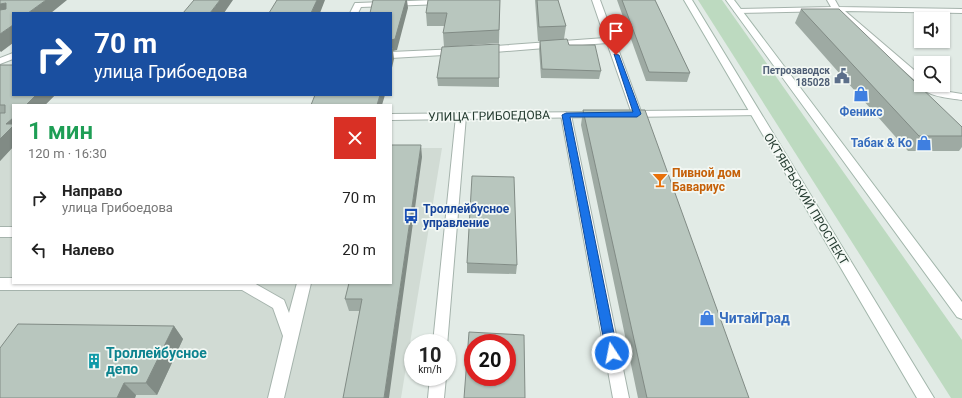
<!DOCTYPE html>
<html lang="ru">
<meta charset="utf-8">
<style>
:root{--surface:#fff;--page:#f6f6f6;--text:#222;--muted:#767676}
body{margin:0;font-family:Roboto,sans-serif;background:var(--page);color:var(--text);height:100vh;display:flex;flex-direction:column;font-size:15px;white-space:nowrap}
*{box-sizing:border-box;margin:0}
p{font-size:13px;color:var(--muted)}
.icon{flex:none;width:22px;height:22px;fill:none;stroke:currentColor;stroke-width:2;stroke-linecap:round;stroke-linejoin:round}
.map{position:relative;flex:1;overflow:hidden}
.panel{position:absolute;left:12px;top:104px;width:380px;height:180px;display:flex;flex-direction:column;background:var(--surface);border-radius:0px;box-shadow:0 1px 3px #0004}
.panel>*{flex:none}
.top-card{position:absolute;left:12px;top:12px;width:380px;height:84px;border-radius:0px;box-shadow:0 1px 3px #0004;background:#1a4fa0;color:#fff;overflow:hidden}
.buttons{position:absolute;left:914px;top:12px;display:grid;gap:8px}
.buttons a{display:grid;place-items:center;width:36px;height:36px;border-radius:0px;background:var(--surface);box-shadow:0 1px 3px #0004;font-size:20px}
.speed{position:absolute;left:404px;top:334px;display:flex;gap:8px;font-size:20px;font-weight:700;text-align:center}
.speed>*{display:grid;place-content:center;width:52px;height:52px;border-radius:50%;background:var(--surface);box-shadow:0 1px 3px #0004;line-height:1}
.speed small{font-size:10px;font-weight:400}
.speed .limit{border:6px solid #d22;background:#fff;color:#111}
.pin{position:absolute;display:grid;place-items:center;width:34px;height:34px;color:#fff;margin:-41px -17px;border-radius:50% 50% 50% 0;rotate:-45deg;box-shadow:0 0 4px #0007}
.pin .icon{rotate:45deg}
.me{position:absolute;width:44px;margin:-22px;rotate:349deg;stroke-linejoin:round;filter:drop-shadow(0 0 3px #0008)}
.turn{display:flex;align-items:center;gap:14px;height:84px;padding:0 16px;font-size:18px}
.turn .icon{width:52px;height:52px;stroke-width:2.5}
.turn b{display:block;font-size:28px;line-height:34px}
.round{display:grid;place-items:center;flex:none;width:42px;height:42px;border-radius:0px;background:var(--page)}
.head{display:flex;align-items:center;justify-content:space-between;height:68px;padding:0 16px}
h1{font-size:24px;font-weight:600;line-height:30px;color:#1e9e55}
ul{padding:0;list-style:none}
li{display:flex;align-items:center;gap:12px;height:52px;padding:0 16px}
li div{flex:1}
li b{display:block;font-size:15px}
li em{font-style:normal}
.map>svg:first-child{display:block}
.built{fill:#d1dbd4}
.green{fill:#bddac0}
.lines{fill:none;stroke-linecap:round;stroke-linejoin:round}
.service-casing{stroke:#a5b3ac;stroke-width:2}
.minor-casing{stroke:#a5b3ac;stroke-width:2}
.secondary-casing{stroke:#a2b6ab;stroke-width:2}
.service{fill:#fff;fill-rule:evenodd}
.minor{fill:#fff;fill-rule:evenodd}
.secondary{fill:#fff;fill-rule:evenodd}
.wall{fill:#9eaaa3}
.shaded-wall{fill:#818b85}
.building{fill:#b8c6be;stroke:#818b85;fill-rule:evenodd}
.route{fill:#1a73e8;stroke:#114b97}
.labels{text-anchor:middle;dominant-baseline:central;stroke-width:3.5;stroke-linejoin:round;paint-order:stroke}
.far-service-label{font-size:10px;font-weight:bold;fill:#4e5e75;stroke:#f3f8f4;text-anchor:end}
.shop-label{font-size:12px;font-weight:bold;fill:#366cbe;stroke:#f3f8f4}
.street-label{font-size:12px;fill:#243b30;stroke:#f3f8f4}
.food-label{font-size:12px;font-weight:bold;fill:#c56008;stroke:#f3f8f4;text-anchor:start}
.transit-label{font-size:12px;font-weight:bold;fill:#164399;stroke:#f3f8f4;text-anchor:start}
.near-shop-label{font-size:14px;font-weight:bold;fill:#366cbe;stroke:#f3f8f4;text-anchor:start}
.near-culture-label{font-size:14px;font-weight:bold;fill:#0d838f;stroke:#f3f8f4;text-anchor:start}
</style>
<div class="map">
<svg width="962" height="398" viewBox="0 0 962 398">
<rect width="100%" height="100%" fill="#e2ebe6"/>
<!-- built -->
<path class="built" d="M0 143H13V283H391V148H442L401 398H0Z"/>
<!-- green -->
<path class="green" d="M698 0H722L962 340V398H951Z"/>
<g class="lines">
<defs>
<path id="service" d="M435 0H444L447 2 443 4 361 7 358 13H350L355 3H358Z
M592 0H600L642 114 641 116H633L632 114 607 43 482 53 478 50 482 47 605 38Z
M827 0H835L839 7 962 9V13L845 11 921 76V84L918 83 835 11 738 13 734 11 738 9 831 7Z
M458 49 461 50V54L391 58V52Z
M13 53V59L0 64V58Z
M921 84 931 85 937 90 962 94V100C951 98 923 97 921 84Z
M566 112 571 115 629 398H613L561 115Z
M461 113 466 116 447 346V343H433L456 116Z
M0 227H13V237H0Z
M0 278H13V283H254L284 300 289 313 297 283H311L284 398H268L283 336 273 308 242 290H0Z
M430 377H446L444 398H428Z"/>
<path id="minor" d="M755 110 760 113 759 115 630 117 625 114 630 111Z
M598 112 603 115 602 117 391 120V114Z"/>
<path id="secondary" d="M684 0H692L934 398H917Z
M726 0H734L962 302V319L957 317Z"/>
</defs>
<!-- service casing -->
<use href="#service" class="service-casing"/>
<!-- minor casing -->
<use href="#minor" class="minor-casing"/>
<!-- secondary casing -->
<use href="#secondary" class="secondary-casing"/>
<!-- service -->
<use href="#service" class="service"/>
<!-- minor -->
<use href="#minor" class="minor"/>
<!-- secondary -->
<use href="#secondary" class="secondary"/>
</g>
<!-- wall -->
<path class="wall" d="M500 0 499 43 444 47 443 33 445 26H427L426 13Z
M535 0H558L566 26 564 39 569 45 601 71 599 79 541 78 539 49 540 41H538Z
M617 0H655L690 73 687 82 646 81Z
M801 9 962 127V147L959 151H908L795 23Z
M499 44V87L438 86 437 78Z
M0 65 13 95H55L45 105H13V147L0 161Z
M583 110 749 398H638L581 125Z
M422 157 360 311H349L345 299Z
M467 263 517 265 516 274 467 273Z
M174 326 183 339 157 395H136L135 398H0Z"/>
<!-- shaded-wall -->
<path class="shaded-wall" d="M46 0H67L51 13H28Z
M220 0H233L224 13H210Z
M317 0H325L320 13H311Z
M406 0H407L408 8 397 50 393 51 394 59 391 72V40Z
M6 3 13 14 0 16V4Z
M13 25V43L1 52 0 51V34Z
M36 95H55L45 105H26Z
M380 95H385L382 105H377Z
M13 118V147L0 161V139L6 124Z
M421 145 422 157 389 398H384Z
M174 326 183 339 157 395 146 383Z
M124 383 136 395 135 398H117Z"/>
<!-- building -->
<path class="building" d="M0 0H46L28 13H13V25L0 34V10L6 9V3L0 4Z
M194 0H220L210 13H183Z
M277 0H317L311 13H269Z
M373 0H406L395 39 391 40V13H370Z
M428 0H500L499 30 443 33 447 13H426Z
M537 0H558L566 26 539 27Z
M622 0H655L690 73 649 72Z
M801 9H839L962 127V136H919Z
M567 39 569 45H595L601 71 542 69 540 41Z
M499 44V78H437L442 47Z
M391 48H393L391 54Z
M0 65H13V95H36L26 105H13V118L6 124H13V126L0 139V113H5V105H0Z
M315 95H380L377 105H311Z
M583 110H645L749 398H647Z
M391 145H421L384 398H343L362 299H345L349 283H391Z
M472 176 514 177 517 265 467 263Z
M18 324 174 326 146 383H124L117 398H0V348Z
M469 332 524 335 525 398H464ZM473 343H507V377H473Z"/>
<!-- route -->
<path class="route" d="M614 54 619 55 641 114 637 117H570L618 353 616 357 612 359 608 357 606 353 562 115 566 113 633 112Z"/>
<!-- icons -->
<defs>
<symbol id="civic-bare" viewBox="-9 -9 18 18"><path d="M-.6-6.5H3V-4.5H.6V-3L4-1V1h2V6H-6V1h2V-1L-.6-3ZM-1.2 2.5V6h2.4V2.5Z" fill="#5c6f8a" stroke="#f3f8f4" stroke-width="2.5" paint-order="stroke"/></symbol>
<symbol id="shop-bare" viewBox="-9 -9 18 18"><path d="M-5-2.5h2.3a2.7 3.5 0 0 1 5.4 0H5L5.5 6h-11ZM-1.5-2.5h3a1.5 2.3 0 0 0-3 0Z" fill="#3f7fe0" stroke="#f3f8f4" stroke-width="2.5" paint-order="stroke"/></symbol>
<symbol id="bar-bare" viewBox="-9 -9 18 18"><path d="M-6-5H6L.8 .8V4.5H3.5V6h-7V4.5H-.8V.8Z" fill="#e8710a" stroke="#f3f8f4" stroke-width="2.5" paint-order="stroke"/></symbol>
<symbol id="bus-bare" viewBox="-9 -9 18 18"><path d="M-5-6H5V4H4V6H2V4H-2V6H-4V4H-5ZM-3.5-4V0h7V-4ZM-3.5 1.2v1.5H-2V1.2ZM2 1.2v1.5H3.5V1.2Z" fill="#1a4fb4" stroke="#f3f8f4" stroke-width="2.5" paint-order="stroke"/></symbol>
<symbol id="building-bare" viewBox="-9 -9 18 18"><path d="M-4-6H4V6H1V3H-1V6H-4ZM-2.5-4.3h1.7v1.8h-1.7ZM.8-4.3h1.7v1.8H.8ZM-2.5-1h1.7V.8h-1.7ZM.8-1h1.7V.8H.8Z" fill="#0f9aa8" stroke="#f3f8f4" stroke-width="2.5" paint-order="stroke"/></symbol>
</defs>
<g fill-rule="evenodd">
<use href="#civic-bare" x="831" y="65" width="22" height="22"/>
<use href="#shop-bare" x="850" y="83" width="22" height="22"/>
<use href="#shop-bare" x="913" y="132" width="22" height="22"/>
<use href="#bar-bare" x="649" y="169" width="22" height="22"/>
<use href="#bus-bare" x="400" y="205" width="22" height="22"/>
<use href="#shop-bare" x="696" y="307" width="22" height="22"/>
<use href="#building-bare" x="83" y="350" width="22" height="22"/>
</g>
<g class="labels">
<!-- far-service labels -->
<g class="far-service-label">
<text x="830" y="70">Петрозаводск<tspan x="830" dy="12">185028</tspan></text>
</g>
<!-- shop labels -->
<g class="shop-label">
<text x="861" y="112">Феникс</text>
<text x="912" y="143" text-anchor="end">Табак &amp; Ко</text>
</g>
<!-- street labels -->
<g class="street-label">
<text transform="translate(489 116) rotate(-1)">УЛИЦА ГРИБОЕДОВА</text>
<text transform="translate(806 199) rotate(59)">ОКТЯБРЬСКИЙ ПРОСПЕКТ</text>
</g>
<!-- food labels -->
<g class="food-label">
<text x="672" y="173">Пивной дом<tspan x="672" dy="14">Бавариус</tspan></text>
</g>
<!-- transit labels -->
<g class="transit-label">
<text x="423" y="209">Троллейбусное<tspan x="423" dy="14">управление</tspan></text>
</g>
<!-- near-shop labels -->
<g class="near-shop-label">
<text x="719" y="318">ЧитайГрад</text>
</g>
<!-- near-culture labels -->
<g class="near-culture-label">
<text x="106" y="353">Троллейбусное<tspan x="106" dy="16">депо</tspan></text>
</g>
</g>
</svg>
<div class="buttons">
<a><svg class="icon" aria-label="sound" viewBox="0 0 24 24"><path d="M4 9h4l5-4v14l-5-4H4zM17 9q2 3 0 6"/></svg></a>
<a><svg class="icon" aria-label="search" viewBox="0 0 24 24"><circle cx="10" cy="10" r="6"/><path d="M15 15l6 6"/></svg></a>
</div>
<div class="speed"><div>10<small>km/h</small></div><div class="limit">20</div></div>
<div class="pin" style="left:616px;top:55px;background:#d93025"><svg class="icon" aria-label="arrive" viewBox="0 0 24 24"><path d="M6 21V4h12l-3 4 3 4H6"/></svg></div>
<svg class="me" style="left:612px;top:353px" viewBox="-20 -20 40 40"><circle r="17" fill="#1a73e8" stroke="#fff" stroke-width="3"/><path d="M0-11L8 9 0 5-8 9z" fill="#fff"/></svg>
<div class="top-card">
<div class="turn"><svg class="icon" aria-label="right" viewBox="0 0 24 24"><path d="M7 20v-9h11M14 6l5 5-5 5"/></svg><div><b>70 m</b>улица Грибоедова</div></div>
</div>
<section class="panel">
<div class="head"><div><h1>1 мин</h1><p>120 m · 16:30</p></div><a class="round" style="background:#d93025;color:#fff"><svg class="icon" aria-label="close" viewBox="0 0 24 24"><path d="M6 6l12 12M18 6L6 18"/></svg></a></div>
<ul>
<li><svg class="icon" aria-label="right" viewBox="0 0 24 24"><path d="M7 20v-9h11M14 6l5 5-5 5"/></svg><div><b>Направо</b><p>улица Грибоедова</p></div><em>70 m</em></li>
<li><svg class="icon" aria-label="left" viewBox="0 0 24 24"><path d="M17 20v-9H6M10 6l-5 5 5 5"/></svg><div><b>Налево</b></div><em>20 m</em></li>
</ul>
</section>
</div>
